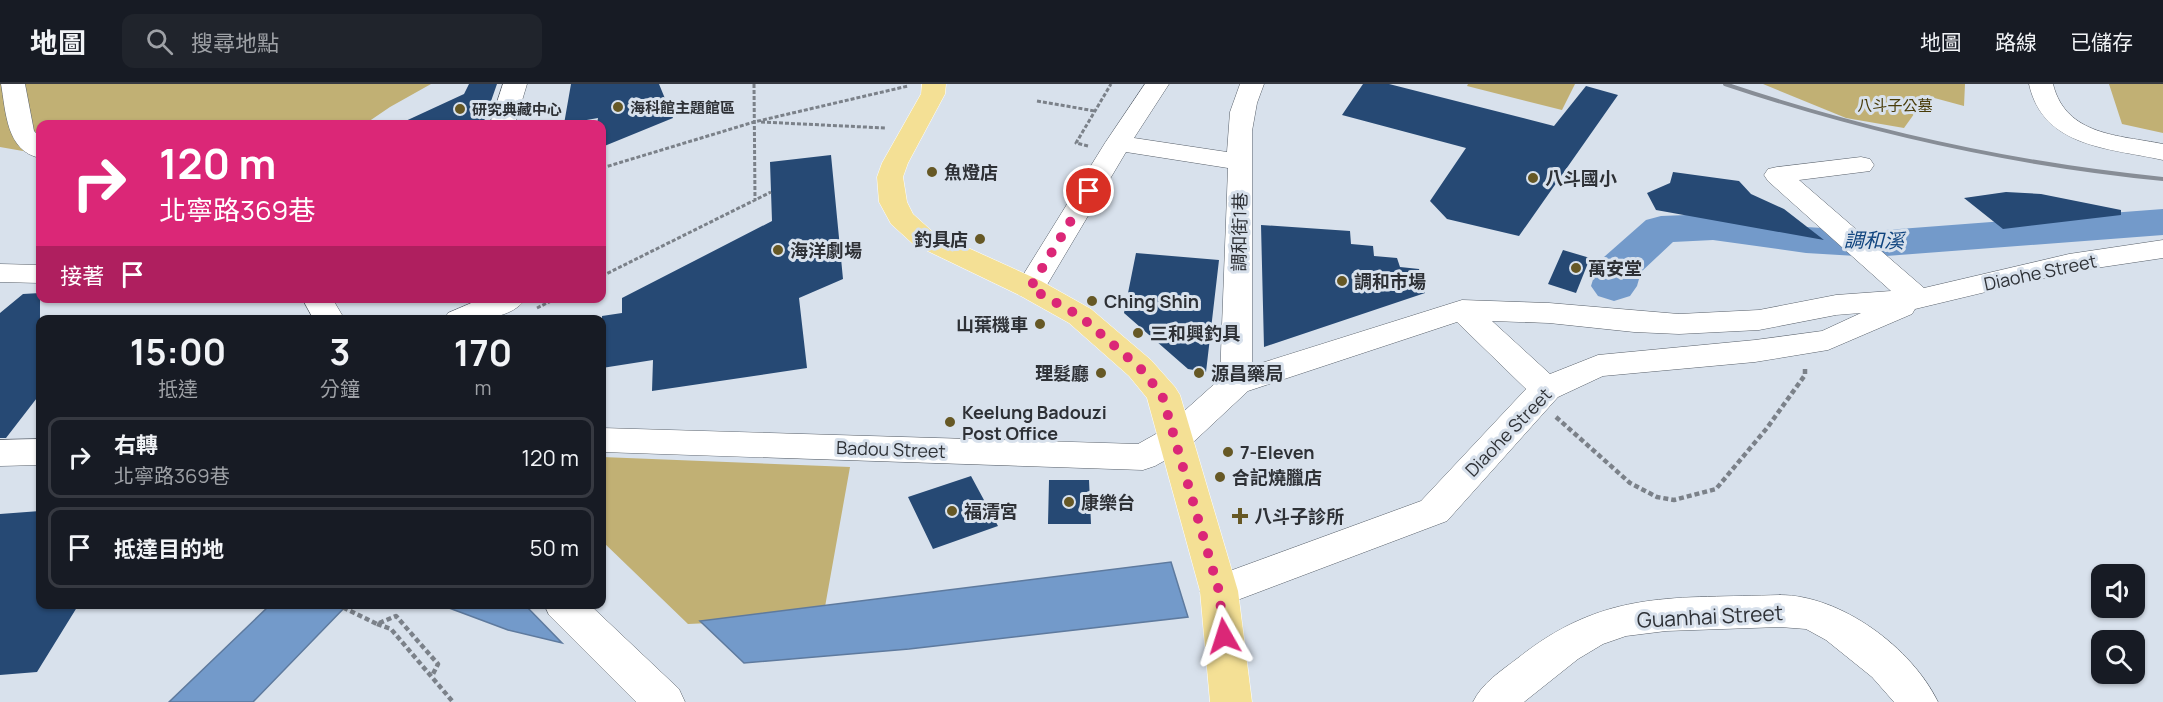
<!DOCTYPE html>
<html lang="zh-TW">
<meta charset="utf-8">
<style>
:root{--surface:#171b24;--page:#20242c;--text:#f1f3f6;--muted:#9ea1a6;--line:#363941}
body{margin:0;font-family:Manrope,"Noto Sans TC",sans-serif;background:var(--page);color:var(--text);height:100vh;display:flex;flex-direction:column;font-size:22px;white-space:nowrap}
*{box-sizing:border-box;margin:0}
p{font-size:20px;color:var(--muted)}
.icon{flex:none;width:33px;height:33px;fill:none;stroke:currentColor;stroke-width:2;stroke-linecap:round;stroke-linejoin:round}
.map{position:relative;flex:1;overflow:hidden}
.details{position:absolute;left:36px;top:231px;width:570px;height:294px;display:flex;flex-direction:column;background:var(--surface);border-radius:12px;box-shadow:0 2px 4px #0004}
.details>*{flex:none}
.guide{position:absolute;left:36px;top:36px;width:570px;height:183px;border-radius:12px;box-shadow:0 2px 4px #0004;background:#db2777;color:#fff;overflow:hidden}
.controls{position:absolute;left:2091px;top:480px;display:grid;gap:12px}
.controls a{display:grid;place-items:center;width:54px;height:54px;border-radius:12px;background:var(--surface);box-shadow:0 2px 4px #0004;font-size:30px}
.pin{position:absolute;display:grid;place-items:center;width:51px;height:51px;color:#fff;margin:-26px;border:3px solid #fff;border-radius:50%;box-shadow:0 2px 6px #0007}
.me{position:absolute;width:66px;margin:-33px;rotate:354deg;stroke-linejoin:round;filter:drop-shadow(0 0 4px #0008)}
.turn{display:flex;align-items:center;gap:21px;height:126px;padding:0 24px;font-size:27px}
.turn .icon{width:78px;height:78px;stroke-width:2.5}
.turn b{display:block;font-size:42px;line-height:51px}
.then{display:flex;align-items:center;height:57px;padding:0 24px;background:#0003;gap:12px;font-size:22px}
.eta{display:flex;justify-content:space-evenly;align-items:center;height:102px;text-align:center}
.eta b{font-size:36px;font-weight:700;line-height:42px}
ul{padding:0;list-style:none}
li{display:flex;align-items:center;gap:18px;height:81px;margin:0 12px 9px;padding:0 12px;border:3px solid var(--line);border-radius:12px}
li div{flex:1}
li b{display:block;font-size:22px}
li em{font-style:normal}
header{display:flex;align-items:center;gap:36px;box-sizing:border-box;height:84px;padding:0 30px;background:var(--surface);border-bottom:2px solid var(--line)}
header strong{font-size:28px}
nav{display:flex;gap:33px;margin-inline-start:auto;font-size:21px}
.search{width:420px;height:54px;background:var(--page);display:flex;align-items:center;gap:15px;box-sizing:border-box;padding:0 21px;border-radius:12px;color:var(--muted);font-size:22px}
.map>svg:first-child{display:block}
.green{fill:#c1b074}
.water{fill:#739aca;stroke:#5e7a9e;stroke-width:1.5}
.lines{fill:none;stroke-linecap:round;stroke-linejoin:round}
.river{fill:#739aca;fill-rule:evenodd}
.building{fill:#264974}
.minor-casing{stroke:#58606a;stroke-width:1}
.major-casing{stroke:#fff;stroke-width:1}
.path-far1{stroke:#7b8189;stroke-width:3;stroke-dasharray:4 2;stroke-linecap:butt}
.path{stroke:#7b8189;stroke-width:4.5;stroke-dasharray:5 3;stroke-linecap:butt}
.minor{fill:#fff;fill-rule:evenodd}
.major{fill:#f4e095;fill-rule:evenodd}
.rail{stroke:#878d96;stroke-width:4}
.route{stroke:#db2777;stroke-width:10;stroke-dasharray:0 18}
.poi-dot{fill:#665825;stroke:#d8e1ec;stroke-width:2}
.labels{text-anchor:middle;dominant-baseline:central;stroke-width:6;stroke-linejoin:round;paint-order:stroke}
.far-park-label{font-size:15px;fill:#483b08;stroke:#d8e1ec}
.far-poi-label{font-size:15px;font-weight:bold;fill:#2e3136;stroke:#d8e1ec;text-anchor:start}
.poi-label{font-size:18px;font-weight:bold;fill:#2e3136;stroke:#d8e1ec;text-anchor:start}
.street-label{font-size:18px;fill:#2e3136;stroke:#d8e1ec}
.water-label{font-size:20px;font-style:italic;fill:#0e437e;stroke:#d8e1ec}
.near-street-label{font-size:21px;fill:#2e3136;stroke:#d8e1ec}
</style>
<header>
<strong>地圖</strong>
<div class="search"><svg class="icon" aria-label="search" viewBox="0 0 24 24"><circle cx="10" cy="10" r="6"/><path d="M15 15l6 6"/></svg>搜尋地點</div>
<nav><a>地圖</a><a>路線</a><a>已儲存</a></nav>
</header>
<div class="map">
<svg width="2163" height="618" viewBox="0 0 2163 618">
<rect width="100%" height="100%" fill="#d8e1ec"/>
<!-- green -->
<path class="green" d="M0 0H431L390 23 365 40H40V70L0 63Z
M1468 0H1575L1562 26 1467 2Z
M1763 0H1965L1964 22 1927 12 1904 44 1846 34Z
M2109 0H2163V49L2122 40Z
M602 373 850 383 823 534 688 540 602 457Z"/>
<!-- water -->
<path class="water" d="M1171 478 1188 533 909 565 744 579 700 537Z
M270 521H347L253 618H169Z
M441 521H525L562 559 508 546Z"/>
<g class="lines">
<!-- river -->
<path class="river" d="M2163 125V151L1873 173 1806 169 1713 156 1673 158 1641 188 1637 202 1630 212 1614 217 1598 212 1591 202 1597 183 1604 173 1646 136 1661 132 1713 130 1806 143 1873 147Z"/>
</g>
<!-- building -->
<path class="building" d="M469 0H497L483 40H399L464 10Z
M571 0H659L673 34 602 63V40H597L598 34 564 40Z
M1363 0H1389L1554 42 1586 2 1618 11 1519 152 1447 135 1430 117 1466 64 1342 31Z
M831 71 843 195 799 214 807 284 652 307 653 276 602 284V232L622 229V214L772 137 770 78Z
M1673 88 1739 97 1751 110 1784 125 1824 156 1656 126 1647 109 1670 99Z
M2006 108 2041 110 2121 126V131L2003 145 1964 114Z
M1261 141 1350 147 1351 160 1373 162 1374 172 1397 174 1400 183 1419 185 1425 209 1264 263Z
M1563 166 1590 174 1576 209 1548 200Z
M1136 169 1219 176 1206 288 1188 285 1124 229Z
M40 209V310L6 354H0V229L23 210Z
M971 392 998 442 933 465 908 413Z
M1049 396H1089L1091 440H1048Z
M40 427V520H79L37 588 0 591V430Z"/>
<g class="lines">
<defs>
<path id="minor" d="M1 0H25L34 47 40 53V74C6 67 6 28 1 0Z
M503 0H527L515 40H490Z
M1145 0H1169L1134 54 1227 68 1230 28 1240 0H1264L1257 19 1252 47V282L1462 216 1549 219 1679 230 1759 226 1836 211 1891 207 1768 97 1764 91 1768 85 1777 83 1861 73 1870 75 1874 81 1870 87 1799 96 1924 204 2069 170 2163 156V174L2069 188 1915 225 1912 230 1828 266 1755 278 1603 292 1558 313 1447 437 1219 523 1205 518 1200 507 1205 496 1421 417 1526 305 1457 238 1248 307 1187 364 1155 382 1143 386 602 368V344L1138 360 1163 346 1220 295 1228 84 1126 68 1041 211 1030 213 1019 211 1015 204 1105 59ZM1861 229 1822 247 1755 256 1598 271 1550 290 1492 237 1549 239 1634 248 1679 250 1759 246 1836 231Z
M2029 0H2053C2066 52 2119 51 2163 60V76C2110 64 2043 64 2029 0Z
M0 180 40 181V199L0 198Z
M302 214H332L345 236H314Z
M483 214H526C511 238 468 236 444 236L448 229Z
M40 355V381L0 382V356Z
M1780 511C1841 511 1912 564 1938 618H1894L1872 593 1826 556 1806 545 1780 543 1666 547 1626 552 1603 560 1578 575 1524 618H1473C1482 599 1501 587 1518 574 1606 504 1676 515 1780 511Z
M544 520H589L679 605 685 618H636L549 531Z"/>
<path id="major" d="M922 0H946L945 10 908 79 903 93 907 118 913 130 933 148 1041 197 1091 225 1151 276 1175 303 1180 311 1238 507 1252 618H1210L1200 507 1147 314 1129 292 1069 239 1019 211 913 160 891 140 879 118 877 93 882 79 921 10Z"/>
</defs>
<!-- minor casing -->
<use href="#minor" class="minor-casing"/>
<!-- major casing -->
<use href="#major" class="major-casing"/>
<!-- path-far1 -->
<path class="path-far1" d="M754 0 755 116
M1037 17 1095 27
M761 38 885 44
M1088 62 1076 59 1111 0
M602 84 754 38 908 2
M602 192 771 108
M537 224 557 214"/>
<!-- path -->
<path class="path" d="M1556 333 1630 399 1657 413 1674 416 1716 405 1767 344 1805 291V282
M336 520 377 540 396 532 438 580 432 592
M377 540 391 545 453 618"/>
<!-- minor -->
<use href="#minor" class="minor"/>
<!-- major -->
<use href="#major" class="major"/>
<!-- rail -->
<path class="rail" d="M1725 0C1868 48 2013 80 2163 95"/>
</g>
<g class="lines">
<!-- route -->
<path class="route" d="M1089 107 1030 204 1080 232 1140 284 1162 311 1219 507 1224 552"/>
</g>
<!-- markers -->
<g class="poi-dot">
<circle cx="618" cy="23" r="6"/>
<circle cx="460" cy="25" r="6"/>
<circle cx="932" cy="88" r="6"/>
<circle cx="1533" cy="94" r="6"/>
<circle cx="980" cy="155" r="6"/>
<circle cx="778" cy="166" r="6"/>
<circle cx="1576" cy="184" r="6"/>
<circle cx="1342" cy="197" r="6"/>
<circle cx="1092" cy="217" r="6"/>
<circle cx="1040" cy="240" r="6"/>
<circle cx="1138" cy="249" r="6"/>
<circle cx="1101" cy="289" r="6"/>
<circle cx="1199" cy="289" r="6"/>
<circle cx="950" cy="338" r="6"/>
<circle cx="1228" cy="368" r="6"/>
<circle cx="1220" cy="393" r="6"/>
<circle cx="1069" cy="418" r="6"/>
<circle cx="952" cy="427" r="6"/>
<path d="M1237 423h6v6h6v6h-6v6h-6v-6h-6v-6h6z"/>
</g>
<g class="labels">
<!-- far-park labels -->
<g class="far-park-label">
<text x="1895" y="21">八斗子公墓</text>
</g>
<!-- far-poi labels -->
<g class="far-poi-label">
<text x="630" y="23">海科館主題館區</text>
<text x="472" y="25">研究典藏中心</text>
</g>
<!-- poi labels -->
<g class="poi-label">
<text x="944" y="88">魚燈店</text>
<text x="1545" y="94">八斗國小</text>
<text x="968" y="155" text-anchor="end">釣具店</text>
<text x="790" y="166">海洋劇場</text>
<text x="1588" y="184">萬安堂</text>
<text x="1354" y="197">調和市場</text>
<text x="1104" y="217">Ching Shin</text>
<text x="1028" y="240" text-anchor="end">山葉機車</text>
<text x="1150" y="249">三和興釣具</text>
<text x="1089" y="289" text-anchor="end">理髮廳</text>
<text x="1211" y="289">源昌藥局</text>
<text x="962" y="328">Keelung Badouzi<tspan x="962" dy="21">Post Office</tspan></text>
<text x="1240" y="368">7-Eleven</text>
<text x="1232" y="393">合記燒臘店</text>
<text x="1081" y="418">康樂台</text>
<text x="964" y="427">福清宮</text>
<text x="1254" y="432">八斗子診所</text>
</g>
<!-- street labels -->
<g class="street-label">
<text transform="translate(1239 148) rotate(-89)">調和街1巷</text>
<text transform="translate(2040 188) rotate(-12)">Diaohe Street</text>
<text transform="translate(1508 348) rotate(-46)">Diaohe Street</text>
<text transform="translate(891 365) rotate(2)">Badou Street</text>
</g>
<!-- water labels -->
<g class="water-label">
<text transform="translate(1874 156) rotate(1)">調和溪</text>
</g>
<!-- near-street labels -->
<g class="near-street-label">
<text transform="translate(1710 532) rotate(-3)">Guanhai Street</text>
</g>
</g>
</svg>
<div class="controls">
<a><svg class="icon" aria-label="sound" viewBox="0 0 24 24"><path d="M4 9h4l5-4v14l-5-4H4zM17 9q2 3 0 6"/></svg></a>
<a><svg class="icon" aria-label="search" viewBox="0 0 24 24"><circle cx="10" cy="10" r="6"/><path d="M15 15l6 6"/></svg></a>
</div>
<div class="pin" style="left:1089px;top:107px;background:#d93025"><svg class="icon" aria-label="arrive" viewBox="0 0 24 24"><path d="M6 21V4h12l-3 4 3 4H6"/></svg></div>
<svg class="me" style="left:1224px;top:552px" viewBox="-20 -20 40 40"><path d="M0-17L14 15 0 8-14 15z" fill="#db2777" stroke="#fff" stroke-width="4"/></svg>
<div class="guide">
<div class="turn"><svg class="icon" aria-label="right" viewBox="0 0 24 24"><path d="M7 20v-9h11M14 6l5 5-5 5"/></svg><div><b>120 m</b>北寧路369巷</div></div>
<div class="then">接著<svg class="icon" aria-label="arrive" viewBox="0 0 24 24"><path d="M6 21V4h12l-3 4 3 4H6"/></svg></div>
</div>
<section class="details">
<div class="eta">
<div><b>15:00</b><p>抵達</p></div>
<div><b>3</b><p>分鐘</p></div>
<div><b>170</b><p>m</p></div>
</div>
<ul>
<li><svg class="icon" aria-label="right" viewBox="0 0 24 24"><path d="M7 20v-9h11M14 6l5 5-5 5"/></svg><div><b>右轉</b><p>北寧路369巷</p></div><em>120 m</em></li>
<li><svg class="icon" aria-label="arrive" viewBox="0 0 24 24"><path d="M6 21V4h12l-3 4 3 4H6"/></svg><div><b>抵達目的地</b></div><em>50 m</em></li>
</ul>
</section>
</div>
